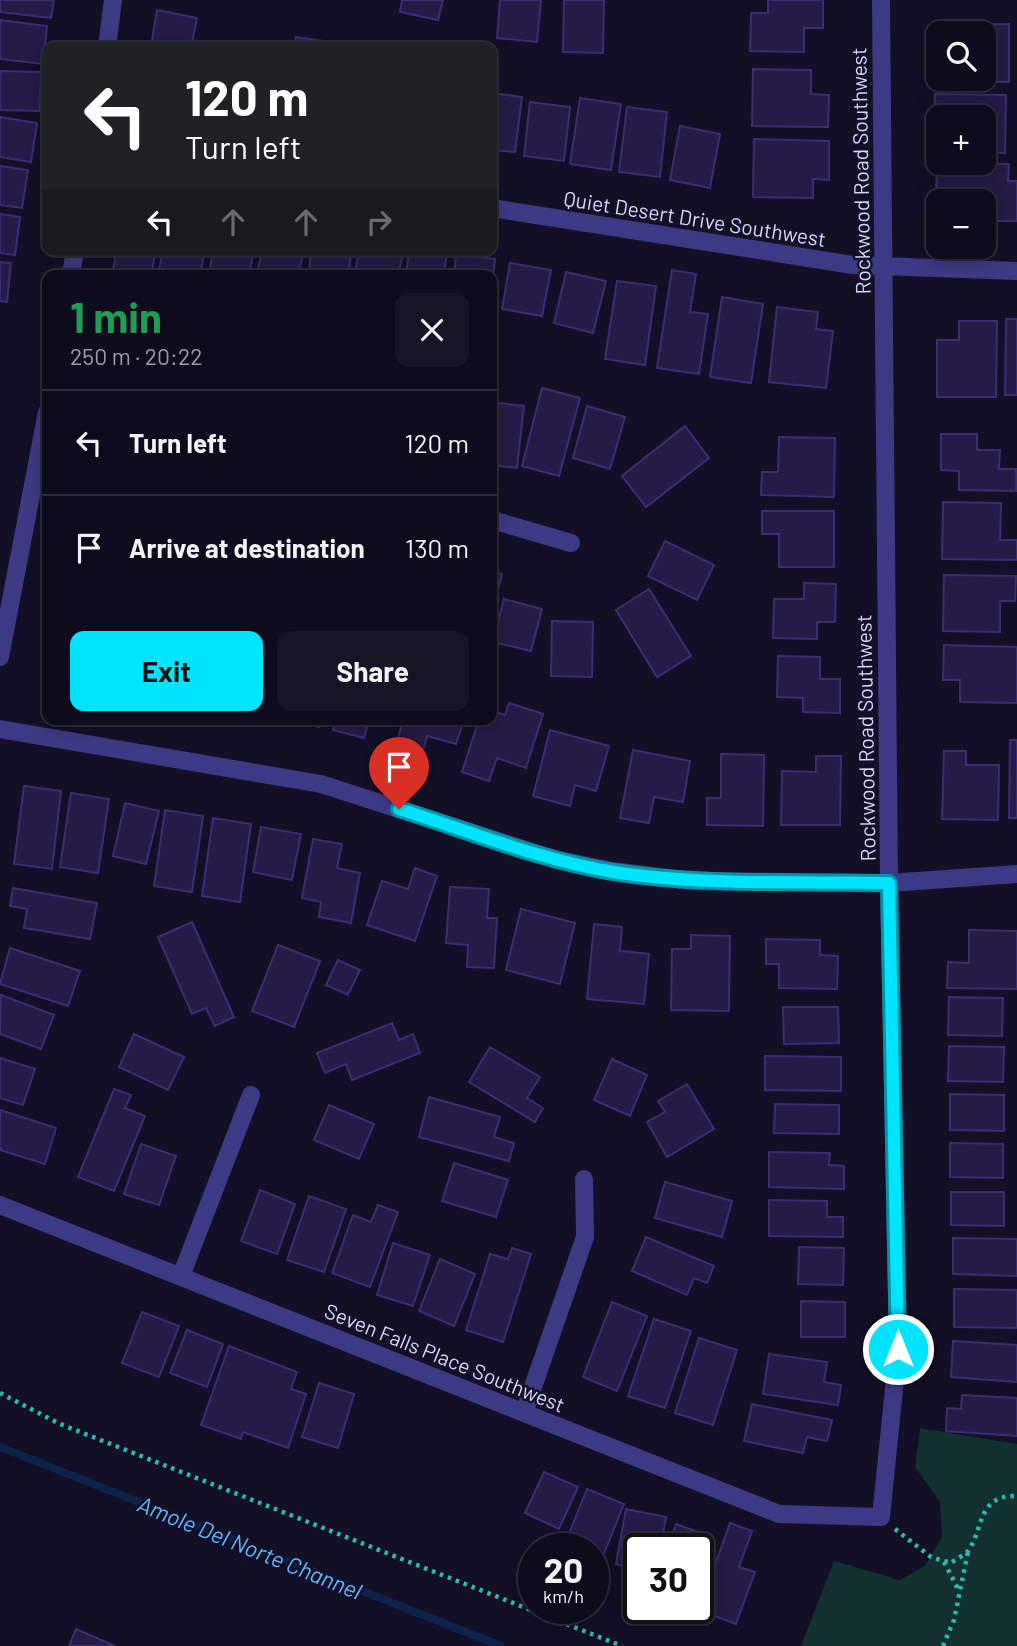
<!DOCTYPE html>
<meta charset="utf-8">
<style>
:root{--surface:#0e0b1c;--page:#171425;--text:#f1f3f6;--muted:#9b9ba3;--line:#2e2b3b;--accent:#00e5ff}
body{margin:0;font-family:Barlow,sans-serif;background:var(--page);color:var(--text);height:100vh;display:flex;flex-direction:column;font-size:26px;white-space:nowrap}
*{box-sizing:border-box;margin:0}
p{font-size:23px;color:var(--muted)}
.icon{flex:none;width:38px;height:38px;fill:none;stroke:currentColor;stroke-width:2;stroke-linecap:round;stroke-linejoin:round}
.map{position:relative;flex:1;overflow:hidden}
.side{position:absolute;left:42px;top:270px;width:455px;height:455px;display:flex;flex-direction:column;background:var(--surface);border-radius:14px;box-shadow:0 4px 18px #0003,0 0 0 2px var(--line)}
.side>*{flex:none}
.top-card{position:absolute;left:42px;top:42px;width:455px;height:214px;border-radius:14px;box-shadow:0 4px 18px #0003,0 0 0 2px var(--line);background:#202124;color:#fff;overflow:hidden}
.controls{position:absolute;left:926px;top:21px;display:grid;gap:14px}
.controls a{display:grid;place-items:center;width:70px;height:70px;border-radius:14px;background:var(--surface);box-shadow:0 4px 18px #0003,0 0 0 2px var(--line);font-size:35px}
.speed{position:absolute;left:518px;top:1533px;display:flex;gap:14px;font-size:35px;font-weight:700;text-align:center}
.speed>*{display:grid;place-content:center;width:91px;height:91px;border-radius:50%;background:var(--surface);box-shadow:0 4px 18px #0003,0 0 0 2px var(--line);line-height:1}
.speed small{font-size:18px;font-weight:400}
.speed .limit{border:4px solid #111;border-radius:10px;background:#fff;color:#111}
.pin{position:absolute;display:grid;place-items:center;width:60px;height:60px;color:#fff;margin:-72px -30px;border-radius:50% 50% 50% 0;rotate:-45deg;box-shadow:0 0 7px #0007}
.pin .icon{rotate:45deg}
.me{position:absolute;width:77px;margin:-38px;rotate:0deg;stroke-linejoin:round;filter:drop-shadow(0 0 5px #0008)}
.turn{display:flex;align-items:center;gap:24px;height:147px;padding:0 28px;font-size:32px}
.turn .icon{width:91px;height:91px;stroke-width:2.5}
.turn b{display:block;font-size:49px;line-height:60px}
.lanes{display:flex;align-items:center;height:66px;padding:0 28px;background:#0003;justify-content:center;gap:35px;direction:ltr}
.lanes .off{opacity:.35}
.round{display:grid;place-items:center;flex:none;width:74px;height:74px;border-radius:14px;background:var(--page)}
.head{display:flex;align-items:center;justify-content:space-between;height:119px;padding:0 28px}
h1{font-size:42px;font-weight:700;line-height:52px;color:#1e9e55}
.button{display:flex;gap:14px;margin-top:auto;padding:14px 28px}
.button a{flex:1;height:80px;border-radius:14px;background:var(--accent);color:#111;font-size:28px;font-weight:700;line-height:80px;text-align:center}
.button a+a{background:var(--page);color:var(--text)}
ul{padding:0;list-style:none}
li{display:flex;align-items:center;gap:21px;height:105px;padding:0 28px;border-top:2px solid var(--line)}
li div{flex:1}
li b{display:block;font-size:26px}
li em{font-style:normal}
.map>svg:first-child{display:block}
.green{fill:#12302f}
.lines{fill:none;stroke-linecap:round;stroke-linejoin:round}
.stream{stroke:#0c2248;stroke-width:8}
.building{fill:#241b47;stroke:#3b2d73;stroke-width:2}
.path{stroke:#2fb8b0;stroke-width:4.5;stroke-dasharray:3.5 5;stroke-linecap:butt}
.minor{stroke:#3d3a85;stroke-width:18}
.route-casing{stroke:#0095a6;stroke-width:18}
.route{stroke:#00e5ff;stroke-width:12}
.labels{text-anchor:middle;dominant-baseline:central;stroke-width:5;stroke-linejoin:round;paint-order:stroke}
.street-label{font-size:21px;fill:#d9d4ff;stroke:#130f26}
.water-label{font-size:23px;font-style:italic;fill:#62b6ff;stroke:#130f26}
</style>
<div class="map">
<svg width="1017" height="1646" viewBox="0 0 1017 1646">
<rect width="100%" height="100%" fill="#130f26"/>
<!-- green -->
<path class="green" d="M920 1428 1017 1444V1646H801L834 1561 900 1580 925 1566 942 1537 940 1502 915 1467Z"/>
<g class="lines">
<!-- stream -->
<path class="stream" d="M0 1447 501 1646"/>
</g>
<!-- building -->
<path class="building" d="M0 0H54L51 18 0 12Z
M402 0H443L438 20 400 12Z
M500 0H541L537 42 497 38Z
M564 0H604L603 53 563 52Z
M768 0H823V28H804V52L750 51 751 13H768Z
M157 10 197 18 191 47H151Z
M0 20 47 26 43 64 0 59Z
M955 24H1009V82L935 81V61H938V79H984V33H955Z
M296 37 337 43 336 47H295Z
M753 69 811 70V94L829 95 828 127 752 126Z
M0 71 41 72 40 111 0 110Z
M492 93 522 97 515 152 492 150Z
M935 94 1006 95 1005 153 984 152V117H938V134H934Z
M580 98 621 104 611 170 570 164Z
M530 102 570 107 564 161 524 156Z
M627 107 667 112 660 177 619 172Z
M0 117 37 123 31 162 0 157Z
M680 126 720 134 710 188 670 180Z
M754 139 829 141V180L813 179V198L753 197Z
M937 163 1009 164 1008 181H1017V221H984V201H951L952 195H936Z
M0 166 28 170 22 208 0 205Z
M0 214 20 217 15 255 0 253Z
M117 250H156L151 275H112Z
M163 250H205L200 275 159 270Z
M213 250H254L249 275H209Z
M262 250H304L298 275 257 274Z
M311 250H351L349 275H309Z
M360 250H404L398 275H354Z
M409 250 447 251 444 275H406Z
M456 255 495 259 492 286V275H454Z
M0 262 11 263 7 302 0 301Z
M510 263 551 270 542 316 502 309Z
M672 270 696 274 690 312 708 314 699 374 657 368Z
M566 272 606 281 593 333 554 323Z
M617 281 656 286 645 365 605 359Z
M722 297 763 304 751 383 710 377Z
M777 307 818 312 816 329 833 331 826 388 769 382Z
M1006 319H1017V395H1005Z
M959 321H997L996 397H937V340H959Z
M542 388 580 398 559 476 522 466Z
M492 402 524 406 517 468 492 465Z
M587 406 625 417 610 469 573 458Z
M685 426 709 458 646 507 622 476Z
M941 434H977V450H1000L999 469H1016V491L959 490V471L941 470Z
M779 437 835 438 834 497 761 495 762 472H778Z
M943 502 1001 503 1000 540H1017V560L942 559Z
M762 511H834V567H779V534H762Z
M665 541 714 565 697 600 648 576Z
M492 572 502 574 492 614Z
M944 575 1016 576 1015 601H1000V632L943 631Z
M804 583 836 584 835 622H817V639L773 638 774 599H804Z
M649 589 691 656 657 677 616 610Z
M504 599 542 609 531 651 493 642Z
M552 621 593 622 592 677 551 676Z
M944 645 1017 647V703L960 702V680H943Z
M778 656 820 657V679H840V713L803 712V698L777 697Z
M509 703 543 714 526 768 497 758 489 781 462 772 479 719H492V711L505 715Z
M280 719H320L319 727Z
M336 719H369L364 738 333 730Z
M403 719H464L456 744 427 736 421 758 395 750Z
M550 730 609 746 596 791 575 785 570 806 533 796Z
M1010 740H1017V818H1009Z
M633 750 690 761 683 802 654 797 649 823 620 818Z
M944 751H966V765H999L998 820 942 819Z
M721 754 764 755 763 826 707 825V798H721Z
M816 756H841L840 825H781L782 771 816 772Z
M24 786 61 791 52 869 14 864Z
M71 793 109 799 98 873 60 867Z
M125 803 159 811 146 864 113 856Z
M165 810 203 816 192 892 154 886Z
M213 818 251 824 240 902 202 896Z
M261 827 301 834 292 880 253 872Z
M313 839 342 844 337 868 360 873 351 923 319 917 321 902 302 898Z
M415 868 437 876 415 941 367 925 382 881 408 889Z
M450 887 489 889 487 918H497L494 968 467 967 468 945 446 943Z
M13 888 97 903 90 939 24 928 27 909 10 906Z
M521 909 575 923 560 984 506 970Z
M192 922 234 1017 215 1026 206 1008 192 1014 158 937Z
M594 924 622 927 620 951 649 954 644 1004 587 999Z
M969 930 1017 931V989L947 988 948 962 969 963Z
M691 935 730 936 729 1011 671 1010 672 949H691Z
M766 939 820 940V955L838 956 837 989 779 988V964H766Z
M278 945 320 961 294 1027 252 1011Z
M10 948 80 971 68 1006 0 984Z
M338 960 360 970 348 995 326 985Z
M1 995 54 1015 41 1049 0 1034Z
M949 997 1003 998 1002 1036 948 1035Z
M783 1007H838L839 1043 784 1044Z
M392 1023 399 1040 413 1034 420 1053 352 1080 346 1064 325 1073 317 1053Z
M134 1034 184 1057 168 1090 119 1067Z
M949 1046 1004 1047 1003 1082 948 1081Z
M490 1047 540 1077 527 1098 543 1108 535 1122 469 1082Z
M765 1056 841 1057V1091L765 1090Z
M0 1058 35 1069 23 1105 0 1098Z
M612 1059 647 1075 630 1116 594 1100Z
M687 1084 714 1129 667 1157 647 1122 665 1112 658 1101Z
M114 1089 131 1095 125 1108 145 1116 114 1191 78 1177Z
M950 1094 1004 1095V1131L950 1130Z
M429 1097 500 1117 494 1137 514 1143 509 1161 419 1137Z
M775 1104 839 1105V1134L774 1133Z
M329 1105 374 1124 359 1159 314 1140Z
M0 1110 56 1128 45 1164 0 1150Z
M950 1143 1003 1144V1178L950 1177Z
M141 1144 176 1156 159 1205 124 1194Z
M769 1152 830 1153 829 1165 844 1166V1189L769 1187Z
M454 1163 508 1180 496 1217 442 1201Z
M665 1182 732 1201 722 1237 655 1218Z
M260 1190 295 1204 277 1254 241 1241Z
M951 1192H1004V1226L951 1225Z
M309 1196 346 1209 324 1272 287 1260Z
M769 1200 827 1201V1217H843V1237L769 1236Z
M378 1205 398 1212 370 1287 332 1273 353 1215 371 1222Z
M646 1237 714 1266 707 1283 694 1278 687 1295 632 1271Z
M953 1238 1017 1239V1276L953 1274Z
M393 1243 430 1255 413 1306 377 1295Z
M799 1247 844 1248 843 1285 798 1284Z
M512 1248 531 1254 503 1342 466 1330 490 1254 508 1259Z
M440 1259 475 1274 454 1326 419 1311Z
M954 1289 1017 1290V1328L954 1327Z
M801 1301 845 1302V1337H801Z
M612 1302 647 1316 617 1391 583 1377Z
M142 1312 179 1326 159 1377 122 1363Z
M654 1319 691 1331 665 1408 628 1396Z
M187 1330 223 1344 207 1387 170 1373Z
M699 1338 737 1350 713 1425 675 1413Z
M953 1341 1017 1345V1382L951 1377Z
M229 1346 297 1372 291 1389 306 1394 288 1448 243 1432 241 1439 201 1425Z
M769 1354 827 1362 824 1382 841 1385 838 1405 763 1394Z
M319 1383 354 1394 338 1448 302 1437Z
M962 1395 1017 1398V1436L946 1431 947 1408 961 1409Z
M752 1404 832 1420 827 1441 807 1437 803 1453 744 1441Z
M544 1472 578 1487 559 1529 525 1513Z
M587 1489 624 1504 603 1556 593 1552V1549L566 1541Z
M626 1509 666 1517 660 1549H639V1569L616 1564Z
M730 1523 752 1531 739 1567 755 1572 736 1624 699 1610Z
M676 1524 712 1537 698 1579V1549H668Z
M76 1629 115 1646H69Z"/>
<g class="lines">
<!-- path -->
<path class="path" d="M0 1393 60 1424 622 1646
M895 1529 931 1557 951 1563C956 1559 965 1555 969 1550 984 1526 978 1495 1017 1496
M944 1562 958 1589
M943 1646 954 1620 968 1552"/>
<!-- minor -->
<path class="minor" d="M107 47 113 0
M492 208 853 265 1017 271
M71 275 75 250
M492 520 571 543
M0 657 47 412
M0 729 321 784 554 859 612 871 692 881 889 883 1017 874
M0 1205 779 1514 881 1517 898 1349 889 883 881 0
M181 1276 251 1095
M524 1413 585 1237 584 1179"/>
</g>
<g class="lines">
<defs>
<path id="route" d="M399 809C469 831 540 860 613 872 704 886 797 881 889 883L898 1349"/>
</defs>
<!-- route casing -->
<use href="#route" class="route-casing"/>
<!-- route -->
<use href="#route" class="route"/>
</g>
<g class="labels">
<!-- street labels -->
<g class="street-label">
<text transform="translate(860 171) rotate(-91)">Rockwood Road Southwest</text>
<text transform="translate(695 218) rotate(9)">Quiet Desert Drive Southwest</text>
<text transform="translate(865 738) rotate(-91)">Rockwood Road Southwest</text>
<text transform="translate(445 1357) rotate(22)">Seven Falls Place Southwest</text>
</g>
<!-- water labels -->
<g class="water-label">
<text transform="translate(250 1547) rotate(22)">Amole Del Norte Channel</text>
</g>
</g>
</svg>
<div class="controls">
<a><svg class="icon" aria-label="search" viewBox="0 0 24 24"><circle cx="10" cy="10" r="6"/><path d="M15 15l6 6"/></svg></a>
<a>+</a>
<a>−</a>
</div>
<div class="speed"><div>20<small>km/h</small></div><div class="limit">30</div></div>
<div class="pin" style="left:399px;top:809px;background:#d93025"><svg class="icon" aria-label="arrive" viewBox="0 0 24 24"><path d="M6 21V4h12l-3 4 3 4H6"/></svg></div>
<svg class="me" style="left:898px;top:1349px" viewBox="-20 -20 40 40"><circle r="17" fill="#00e5ff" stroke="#fff" stroke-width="3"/><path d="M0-11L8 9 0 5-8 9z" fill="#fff"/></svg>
<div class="top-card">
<div class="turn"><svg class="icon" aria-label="left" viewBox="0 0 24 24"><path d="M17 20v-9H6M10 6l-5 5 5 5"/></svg><div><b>120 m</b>Turn left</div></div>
<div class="lanes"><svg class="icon" aria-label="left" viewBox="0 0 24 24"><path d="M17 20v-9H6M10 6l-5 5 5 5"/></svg><svg class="icon off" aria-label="ahead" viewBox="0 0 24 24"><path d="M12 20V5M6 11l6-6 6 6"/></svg><svg class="icon off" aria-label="ahead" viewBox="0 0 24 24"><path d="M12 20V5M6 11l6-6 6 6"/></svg><svg class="icon off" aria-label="right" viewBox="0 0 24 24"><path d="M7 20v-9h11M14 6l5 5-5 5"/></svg></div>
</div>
<section class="side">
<div class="head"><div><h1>1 min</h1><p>250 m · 20:22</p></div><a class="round"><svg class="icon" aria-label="close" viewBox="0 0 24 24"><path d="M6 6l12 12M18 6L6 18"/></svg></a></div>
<ul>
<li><svg class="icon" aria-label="left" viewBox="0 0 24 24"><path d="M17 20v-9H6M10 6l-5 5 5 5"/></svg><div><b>Turn left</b></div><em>120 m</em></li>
<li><svg class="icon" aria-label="arrive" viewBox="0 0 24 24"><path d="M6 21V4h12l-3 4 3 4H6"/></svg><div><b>Arrive at destination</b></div><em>130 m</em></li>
</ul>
<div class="button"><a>Exit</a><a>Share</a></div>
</section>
</div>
